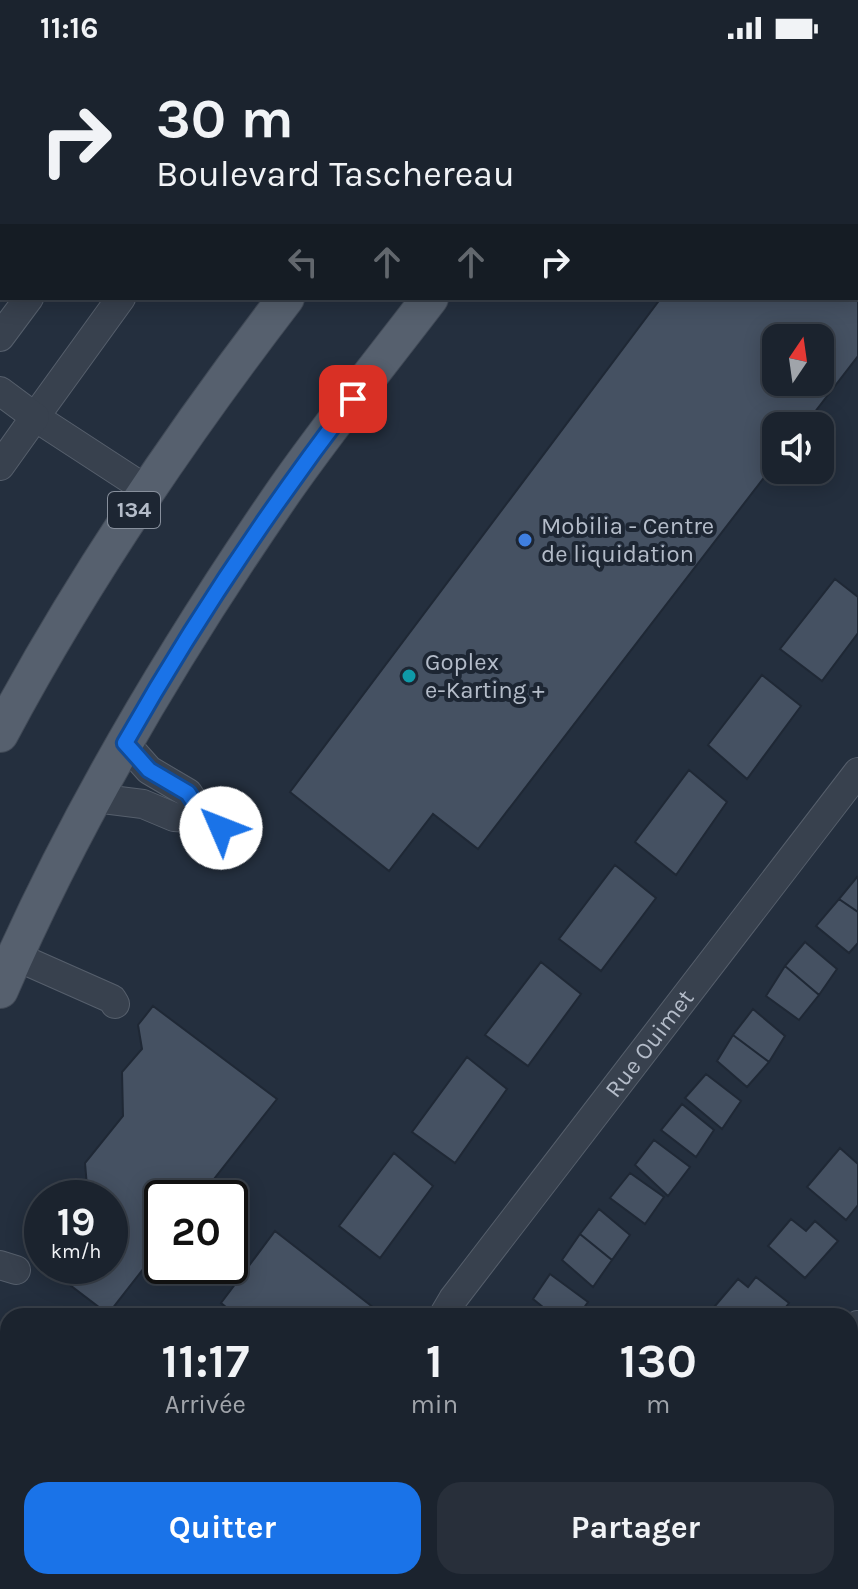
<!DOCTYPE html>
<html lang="fr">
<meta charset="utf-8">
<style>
:root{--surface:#1b232e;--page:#282f3a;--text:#f1f3f6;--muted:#a0a4aa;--line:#39404a;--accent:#1a73e8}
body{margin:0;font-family:Karla,sans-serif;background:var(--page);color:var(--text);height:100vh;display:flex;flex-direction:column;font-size:30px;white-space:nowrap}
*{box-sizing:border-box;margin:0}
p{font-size:26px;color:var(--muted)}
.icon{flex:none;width:44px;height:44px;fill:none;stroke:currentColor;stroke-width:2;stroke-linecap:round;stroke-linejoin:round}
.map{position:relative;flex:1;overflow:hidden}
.panel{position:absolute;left:0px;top:1252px;width:858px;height:282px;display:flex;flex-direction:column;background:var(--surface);border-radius:24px 24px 0 0;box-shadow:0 4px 20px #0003,0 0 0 2px var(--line)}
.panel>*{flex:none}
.banner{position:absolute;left:0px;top:0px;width:858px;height:244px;box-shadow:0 4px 20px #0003,0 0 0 2px var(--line);background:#1b232e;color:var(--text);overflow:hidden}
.needle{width:52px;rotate:13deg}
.fabs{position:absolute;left:762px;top:268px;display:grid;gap:16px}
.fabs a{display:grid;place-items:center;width:72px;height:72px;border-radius:16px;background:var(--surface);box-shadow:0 4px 20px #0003,0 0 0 2px var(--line);font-size:40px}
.speed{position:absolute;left:24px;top:1124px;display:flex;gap:16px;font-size:40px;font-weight:700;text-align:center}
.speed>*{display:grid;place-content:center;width:104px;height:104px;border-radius:50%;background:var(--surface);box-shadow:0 4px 20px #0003,0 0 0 2px var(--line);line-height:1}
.speed small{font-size:20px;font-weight:400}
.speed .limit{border:4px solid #111;border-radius:12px;background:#fff;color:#111}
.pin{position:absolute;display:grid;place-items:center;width:68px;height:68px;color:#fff;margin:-34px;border-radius:16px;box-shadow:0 4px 12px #0006}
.me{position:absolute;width:88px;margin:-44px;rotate:314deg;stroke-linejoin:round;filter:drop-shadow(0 0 6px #0008)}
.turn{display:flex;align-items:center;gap:28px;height:168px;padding:0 24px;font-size:36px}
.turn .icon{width:104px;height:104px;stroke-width:2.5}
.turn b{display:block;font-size:56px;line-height:68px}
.lanes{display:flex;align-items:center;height:76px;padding:0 24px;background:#0003;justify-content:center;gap:40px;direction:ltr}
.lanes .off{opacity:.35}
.eta{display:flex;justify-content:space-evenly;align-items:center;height:136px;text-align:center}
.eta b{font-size:48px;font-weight:700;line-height:56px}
.primary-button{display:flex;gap:16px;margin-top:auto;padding:16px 24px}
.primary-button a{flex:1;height:92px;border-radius:24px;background:var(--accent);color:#fff;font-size:32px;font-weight:700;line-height:92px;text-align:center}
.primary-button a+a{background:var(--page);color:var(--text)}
.status{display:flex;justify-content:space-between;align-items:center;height:56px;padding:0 40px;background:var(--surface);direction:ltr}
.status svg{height:22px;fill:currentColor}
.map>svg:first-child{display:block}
.green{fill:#263c3f}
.building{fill:#455162;stroke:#1f2835;stroke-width:2;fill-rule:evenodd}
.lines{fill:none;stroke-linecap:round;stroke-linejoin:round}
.minor-casing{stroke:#565f6c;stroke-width:30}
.major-casing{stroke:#414a57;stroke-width:38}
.minor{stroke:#38414e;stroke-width:28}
.major{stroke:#56606e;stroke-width:36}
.route-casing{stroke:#114b97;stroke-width:20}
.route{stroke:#1a73e8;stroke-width:14}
.shop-dot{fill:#3f7fe0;stroke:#1d2633;stroke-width:3}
.culture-dot{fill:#0f9aa8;stroke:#1d2633;stroke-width:3}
.labels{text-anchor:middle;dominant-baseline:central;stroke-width:8;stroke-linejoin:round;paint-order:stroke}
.shield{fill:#1d2633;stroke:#878f9c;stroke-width:2}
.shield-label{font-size:22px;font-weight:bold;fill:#b4bcc9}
.poi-label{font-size:24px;fill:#b4bcc9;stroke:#1d2633;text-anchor:start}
.street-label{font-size:24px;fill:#b4bcc9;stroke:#1d2633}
</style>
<div class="status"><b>11:16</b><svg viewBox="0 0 49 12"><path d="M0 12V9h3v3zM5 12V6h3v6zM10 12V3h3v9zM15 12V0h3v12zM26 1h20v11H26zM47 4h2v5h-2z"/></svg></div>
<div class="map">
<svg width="858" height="1533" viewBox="0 0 858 1533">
<rect width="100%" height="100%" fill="#242f3e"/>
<!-- green -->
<path class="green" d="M858 1304V1418L850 1412V1315Z"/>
<!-- building -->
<path class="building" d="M93 0H312L311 2H100Z
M0 39H2V130H0Z
M856 50 858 52V300L804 370H776V406L478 793 433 758 389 815 290 736 661 242H856ZM776 282H820V326H776Z
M835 523 858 541V577L822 625 780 593Z
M762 619 801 650 747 723 708 689Z
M689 714 727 746 676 819 635 786Z
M615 809 656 842 601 915 559 883Z
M857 821 858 822V856L839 843Z
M839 843 858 856V887L849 897 816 870Z
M805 886 837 913 819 939 785 910Z
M541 906 581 938 528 1010 485 979Z
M785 910 819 939 799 964 766 940Z
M153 950 277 1043 199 1142H162V1189L108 1258 45 1210H110V1142H88L85 1107 123 1060 122 1016 142 993 138 969Z
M753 953 785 980 769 1006 733 979Z
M733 979 769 1006 747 1031 717 1005Z
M467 1001 507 1033 455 1107 412 1076Z
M706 1018 741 1045 722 1073 685 1042Z
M682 1048 714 1074 696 1101 661 1074Z
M654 1084 690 1111 668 1140 635 1109Z
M840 1092 858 1108V1149L846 1164 807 1131Z
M394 1097 433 1130 380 1202 339 1170Z
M630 1117 664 1141 645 1168 610 1142Z
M599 1153 630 1179 612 1204 580 1178Z
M791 1163 806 1175 815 1165 838 1185 805 1222 768 1190Z
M275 1175 383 1259V1260H237L221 1247Z
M580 1178 612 1204 593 1231 562 1204Z
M550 1218 588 1246 578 1260H554L533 1243Z
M756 1221 789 1247 779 1260H727L715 1250 738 1223 748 1231Z
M0 1427 8 1433V1515L0 1512Z
M35 1526H153L162 1533H44Z
M353 1526H465L460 1533H362Z
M523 1526H582L579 1531 582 1533H533Z
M758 1526H809L804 1533H789L781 1527 776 1533H766Z"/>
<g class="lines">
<defs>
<g id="minor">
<path d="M75 0 78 2"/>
<path d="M0 22H2"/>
<path d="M0 154 2 155"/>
<path d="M121 242 35 361 147 434"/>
<path d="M0 281 29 242"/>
<path d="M0 335 35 361 0 410"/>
<path d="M125 687 149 714 188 737 205 763"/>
<path d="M95 742 143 748 174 761 205 763 221 772"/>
<path d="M15 900 112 943 115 948"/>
<path d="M0 1209 16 1214"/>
<path id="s1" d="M443 1260 453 1243 858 716"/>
<path d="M850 1279 858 1269"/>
<path d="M0 1377 8 1384"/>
<path d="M0 1525 10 1533"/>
<path d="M192 1526 202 1533"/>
<path d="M667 1533 670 1526"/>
</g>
<path id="major" d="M470 2 472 0
M614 2 616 0
M0 678C82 524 180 380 286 242
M0 934C76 758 175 593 284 435 330 369 381 306 430 242"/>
</defs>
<!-- minor casing -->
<use href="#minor" class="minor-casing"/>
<!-- major casing -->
<use href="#major" class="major-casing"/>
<!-- minor -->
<use href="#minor" class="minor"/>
<!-- major -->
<use href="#major" class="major"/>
</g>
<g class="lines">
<defs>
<path id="route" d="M221 772 205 763 188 737 149 714 125 687C193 567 269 453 353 343"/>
</defs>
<!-- route casing -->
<use href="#route" class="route-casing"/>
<!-- route -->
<use href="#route" class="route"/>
</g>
<!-- markers -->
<circle class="shop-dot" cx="525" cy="484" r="8"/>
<circle class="culture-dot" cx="409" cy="620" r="8"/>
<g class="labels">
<!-- shield labels -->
<rect class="shield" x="108" y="436" width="52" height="36" rx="6"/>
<g class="shield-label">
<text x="134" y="454">134</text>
</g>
<!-- poi labels -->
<g class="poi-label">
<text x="541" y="470">Mobilia - Centre<tspan x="541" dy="28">de liquidation</tspan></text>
<text x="425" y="606">Goplex<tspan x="425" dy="28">e-Karting +</tspan></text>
</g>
<!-- street labels -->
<g class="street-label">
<text stroke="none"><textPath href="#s1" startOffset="342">Rue Ouimet</textPath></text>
</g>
</g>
</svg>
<div class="fabs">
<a><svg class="needle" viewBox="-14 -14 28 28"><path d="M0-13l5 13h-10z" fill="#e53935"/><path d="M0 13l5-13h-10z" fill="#a0a4aa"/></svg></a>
<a><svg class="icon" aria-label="sound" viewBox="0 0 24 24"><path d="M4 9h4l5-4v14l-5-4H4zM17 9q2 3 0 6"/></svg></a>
</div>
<div class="speed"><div>19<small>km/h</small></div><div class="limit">20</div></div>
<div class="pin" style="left:353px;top:343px;background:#d93025"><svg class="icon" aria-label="arrive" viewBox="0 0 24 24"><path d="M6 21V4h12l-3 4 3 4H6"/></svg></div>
<svg class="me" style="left:221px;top:772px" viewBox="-20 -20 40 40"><circle r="19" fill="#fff"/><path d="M0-13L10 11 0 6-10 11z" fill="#1a73e8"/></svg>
<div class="banner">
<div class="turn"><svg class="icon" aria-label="right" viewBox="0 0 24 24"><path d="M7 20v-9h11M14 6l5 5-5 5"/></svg><div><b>30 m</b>Boulevard Taschereau</div></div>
<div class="lanes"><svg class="icon off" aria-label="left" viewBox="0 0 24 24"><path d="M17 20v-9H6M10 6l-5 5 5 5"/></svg><svg class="icon off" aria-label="ahead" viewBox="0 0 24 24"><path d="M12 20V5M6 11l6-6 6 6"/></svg><svg class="icon off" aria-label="ahead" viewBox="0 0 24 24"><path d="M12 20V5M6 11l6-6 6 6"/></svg><svg class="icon" aria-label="right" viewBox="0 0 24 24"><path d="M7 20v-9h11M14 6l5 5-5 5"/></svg></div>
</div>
<section class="panel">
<div class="eta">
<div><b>11:17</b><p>Arrivée</p></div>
<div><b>1</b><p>min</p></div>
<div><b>130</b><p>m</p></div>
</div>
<div class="primary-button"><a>Quitter</a><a>Partager</a></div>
</section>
</div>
